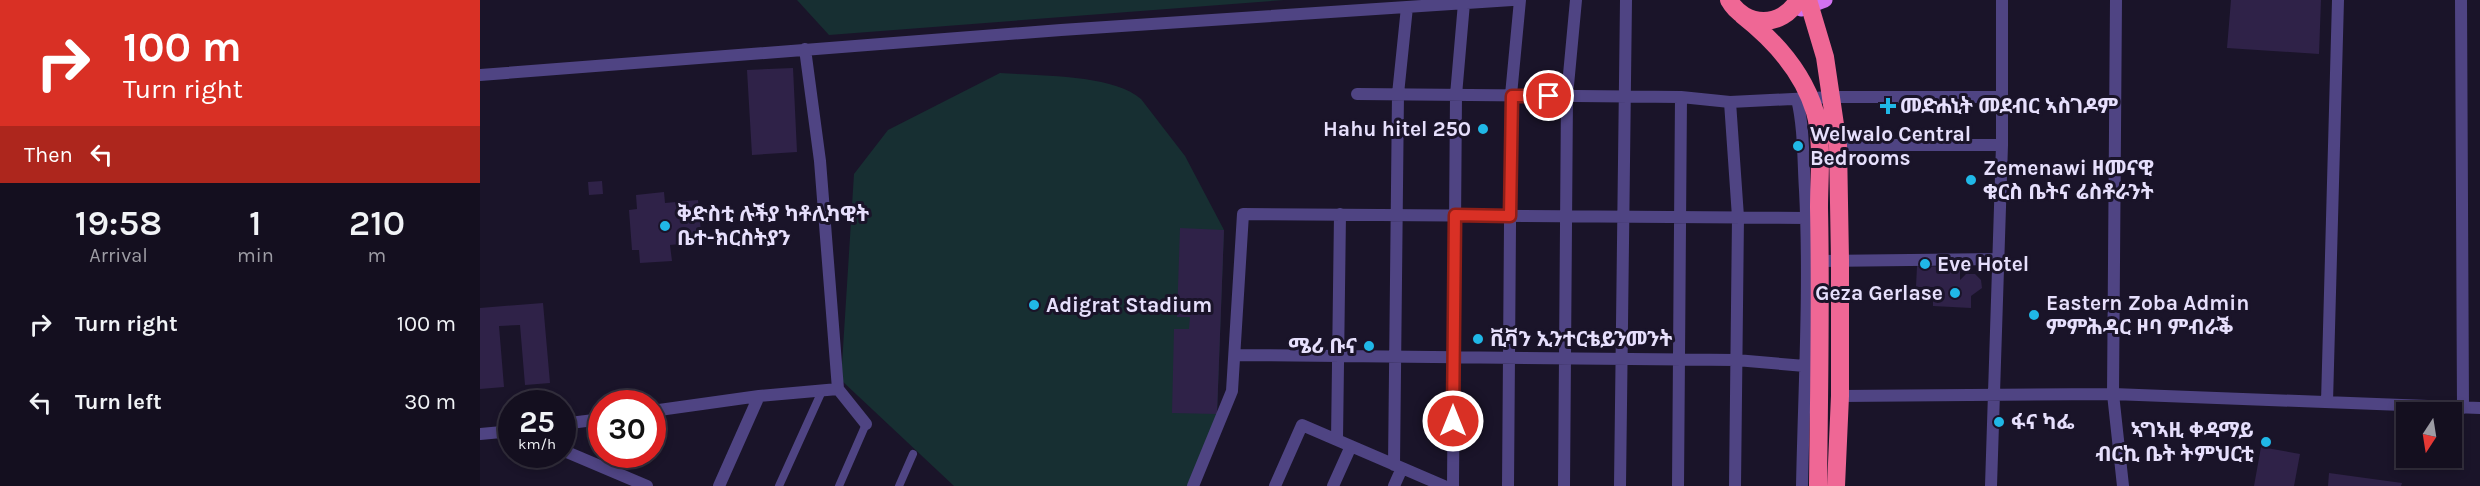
<!DOCTYPE html>
<meta charset="utf-8">
<style>
:root{--surface:#140f1f;--page:#1d1828;--text:#f1f3f6;--muted:#9d9ca4;--line:#332f3d}
body{margin:0;font-family:Karla,"Noto Sans Ethiopic",sans-serif;background:var(--page);color:var(--text);height:100vh;display:flex;flex-direction:column;font-size:22px;white-space:nowrap}
*{box-sizing:border-box;margin:0}
p{font-size:20px;color:var(--muted)}
.icon{flex:none;width:33px;height:33px;fill:none;stroke:currentColor;stroke-width:2;stroke-linecap:round;stroke-linejoin:round}
.map{position:relative;flex:1;overflow:hidden}
.panel{display:flex;flex-direction:column;background:var(--surface);width:480px}
.panel>*{flex:none}
.hud{background:#d93025;color:#fff;overflow:hidden}
.needle{width:39px;rotate:192deg}
.buttons{position:absolute;left:1916px;top:402px;display:grid;gap:12px}
.buttons a{display:grid;place-items:center;width:66px;height:66px;border-radius:0px;background:var(--surface);box-shadow:0 3px 9px #0003,0 0 0 2px var(--line);font-size:30px}
.speed{position:absolute;left:18px;top:390px;display:flex;gap:12px;font-size:30px;font-weight:700;text-align:center}
.speed>*{display:grid;place-content:center;width:78px;height:78px;border-radius:50%;background:var(--surface);box-shadow:0 3px 9px #0003,0 0 0 2px var(--line);line-height:1}
.speed small{font-size:15px;font-weight:400}
.speed .limit{border:9px solid #d22;background:#fff;color:#111}
.pin{position:absolute;display:grid;place-items:center;width:51px;height:51px;color:#fff;margin:-26px;border:3px solid #fff;border-radius:50%;box-shadow:0 2px 6px #0007}
.me{position:absolute;width:66px;margin:-33px;rotate:0deg;stroke-linejoin:round;filter:drop-shadow(0 0 4px #0008)}
.turn{display:flex;align-items:center;gap:21px;height:126px;padding:0 24px;font-size:27px}
.turn .icon{width:78px;height:78px;stroke-width:2.5}
.turn b{display:block;font-size:42px;line-height:51px}
.then{display:flex;align-items:center;height:57px;padding:0 24px;background:#0003;gap:12px;font-size:22px}
.eta{display:flex;justify-content:space-evenly;align-items:center;height:102px;text-align:center}
.eta b{font-size:36px;font-weight:600;line-height:42px}
ul{padding:0;list-style:none}
li{display:flex;align-items:center;gap:18px;height:78px;padding:0 24px}
li div{flex:1}
li b{display:block;font-size:22px}
li em{font-style:normal}
main{display:flex;flex:1;min-height:0}
.map>svg:first-child{display:block}
.green{fill:#172f32}
.building{fill:#2f2248}
.lines{fill:none;stroke-linecap:round;stroke-linejoin:round}
.lane{stroke:#4f4483;stroke-width:8}
.street{stroke:#4f4483;stroke-width:12}
.primary{stroke:#d272f0;stroke-width:15}
.highway{stroke:#ef6795;stroke-width:18}
.route-casing{stroke:#8d1f18;stroke-width:15}
.route{stroke:#d93025;stroke-width:10}
.poi-dot{fill:#20b8e7;stroke:#1a1429;stroke-width:2}
.labels{text-anchor:middle;dominant-baseline:central;stroke-width:6;stroke-linejoin:round;paint-order:stroke}
.poi-label{font-size:21px;font-weight:bold;fill:#e6dffc;stroke:#1a1429;text-anchor:start}
</style>
<main>
<section class="panel">
<div class="hud">
<div class="turn"><svg class="icon" aria-label="right" viewBox="0 0 24 24"><path d="M7 20v-9h11M14 6l5 5-5 5"/></svg><div><b>100 m</b>Turn right</div></div>
<div class="then">Then<svg class="icon" aria-label="left" viewBox="0 0 24 24"><path d="M17 20v-9H6M10 6l-5 5 5 5"/></svg></div>
</div>
<div class="eta">
<div><b>19:58</b><p>Arrival</p></div>
<div><b>1</b><p>min</p></div>
<div><b>210</b><p>m</p></div>
</div>
<ul>
<li><svg class="icon" aria-label="right" viewBox="0 0 24 24"><path d="M7 20v-9h11M14 6l5 5-5 5"/></svg><div><b>Turn right</b></div><em>100 m</em></li>
<li><svg class="icon" aria-label="left" viewBox="0 0 24 24"><path d="M17 20v-9H6M10 6l-5 5 5 5"/></svg><div><b>Turn left</b></div><em>30 m</em></li>
</ul>
</section>
<div class="map">
<svg width="2000" height="486" viewBox="0 0 2000 486">
<rect width="100%" height="100%" fill="#1a1429"/>
<!-- green -->
<path class="green" d="M317 0H804L349 35Z
M520 73C558 76 633 74 661 99L705 156 744 230 737 414 708 486H474L361 380 374 174 408 130Z"/>
<!-- building -->
<path class="building" d="M1751 0H1841L1839 54 1747 48Z
M313 68 317 152 272 155 267 70Z
M122 181 123 194 109 195 108 182Z
M184 192 185 203 218 200 222 242 190 245 192 261 160 263 159 250H152L149 210 157 209 156 195Z
M700 228 744 230 737 414 692 413 694 329H709L710 317H697Z
M1437 266 1480 267V280L1486 274H1495L1501 280 1502 288 1491 296V308L1453 306V287H1436Z
M63 303 70 383 45 385 40 325 19 326 24 387 0 389V308Z
M1781 447 1820 454 1814 486H1774Z
M1849 473 1922 483 1921 486H1848Z"/>
<g class="lines">
<!-- lane -->
<path class="lane" d="M299 486 342 391
M359 486 386 424
M419 486 433 454"/>
<!-- street -->
<path class="street" d="M1636 0 1633 394 1643 486
M1981 0 1983 408
M0 75 581 30 1032 0
M877 94 1201 97 1250 102 1352 97H1522
M1317 99C1324 128 1323 160 1325 190 1330 288 1324 387 1322 486
M1250 102 1258 217 1255 486
M1358 145H1522
M1341 261 1519 259
M755 355 1256 360 1325 366
M358 389 386 424
M1360 396 1633 394 2000 408
M1847 402 1858 0
M172 411 279 396 358 389 340 161 325 49
M82 424 122 419
M0 434 32 431
M857 440 860 214
M82 450 167 486
M914 465 918 94 927 7
M239 486 279 396
M713 486 752 391 763 214 1326 218
M795 486 822 425 964 486
M853 486 871 446
M914 486 922 468
M973 486 976 95 984 3
M1028 486 1031 95 1040 0
M1084 486 1087 96 1096 0
M1140 486 1146 0
M1198 486 1201 97
M1511 486 1522 145V0"/>
<!-- primary -->
<path class="primary" d="M1321 9 1345 0"/>
<!-- highway -->
<path class="highway" d="M1249 0C1265 28 1302 28 1318 0
M1328 0 1345 57 1358 145 1360 260V396L1356 486
M1262 15C1294 40 1323 72 1335 112 1343 139 1339 179 1339 208 1341 300 1339 393 1338 486"/>
</g>
<g class="lines">
<defs>
<path id="route" d="M973 421 975 215 1030 216 1032 96H1069"/>
</defs>
<!-- route casing -->
<use href="#route" class="route-casing"/>
<!-- route -->
<use href="#route" class="route"/>
</g>
<!-- markers -->
<g class="poi-dot">
<path d="M1405 97h6v6h6v6h-6v6h-6v-6h-6v-6h6z"/>
<circle cx="1003" cy="129" r="6"/>
<circle cx="1318" cy="146" r="6"/>
<circle cx="1491" cy="180" r="6"/>
<circle cx="185" cy="226" r="6"/>
<circle cx="1445" cy="264" r="6"/>
<circle cx="1475" cy="293" r="6"/>
<circle cx="554" cy="305" r="6"/>
<circle cx="1554" cy="315" r="6"/>
<circle cx="998" cy="339" r="6"/>
<circle cx="889" cy="346" r="6"/>
<circle cx="1519" cy="422" r="6"/>
<circle cx="1786" cy="442" r="6"/>
</g>
<g class="labels">
<!-- poi labels -->
<g class="poi-label">
<text x="1420" y="106">መድሐኒት መደብር ኣስገዶም</text>
<text x="991" y="129" text-anchor="end">Hahu hitel 250</text>
<text x="1330" y="134">Welwalo Central<tspan x="1330" dy="24">Bedrooms</tspan></text>
<text x="1503" y="168">Zemenawi ዘመናዊ<tspan x="1503" dy="24">ቁርስ ቤትና ሬስቶራንት</tspan></text>
<text x="197" y="214">ቅድስቲ ሉችያ ካቶሊካዊት<tspan x="197" dy="24">ቤተ-ክርስትያን</tspan></text>
<text x="1457" y="264">Eve Hotel</text>
<text x="1463" y="293" text-anchor="end">Geza Gerlase</text>
<text x="1566" y="303">Eastern Zoba Admin<tspan x="1566" dy="24">ምምሕዳር ዞባ ምብራቕ</tspan></text>
<text x="566" y="305">Adigrat Stadium</text>
<text x="1010" y="339">ቪቫን ኢንተርቴይንመንት</text>
<text x="877" y="346" text-anchor="end">ሜሪ ቡና</text>
<text x="1531" y="422">ፋና ካፌ</text>
<text x="1774" y="430" text-anchor="end">ኣግኣዚ ቀዳማይ<tspan x="1774" dy="24">ብርኪ ቤት ትምህርቲ</tspan></text>
</g>
</g>
</svg>
<div class="buttons">
<a><svg class="needle" viewBox="-14 -14 28 28"><path d="M0-13l5 13h-10z" fill="#e53935"/><path d="M0 13l5-13h-10z" fill="#9d9ca4"/></svg></a>
</div>
<div class="speed"><div>25<small>km/h</small></div><div class="limit">30</div></div>
<div class="pin" style="left:1069px;top:96px;background:#d93025"><svg class="icon" aria-label="arrive" viewBox="0 0 24 24"><path d="M6 21V4h12l-3 4 3 4H6"/></svg></div>
<svg class="me" style="left:973px;top:421px" viewBox="-20 -20 40 40"><circle r="17" fill="#d93025" stroke="#fff" stroke-width="3"/><path d="M0-11L8 9 0 5-8 9z" fill="#fff"/></svg>
</div>
</main>
